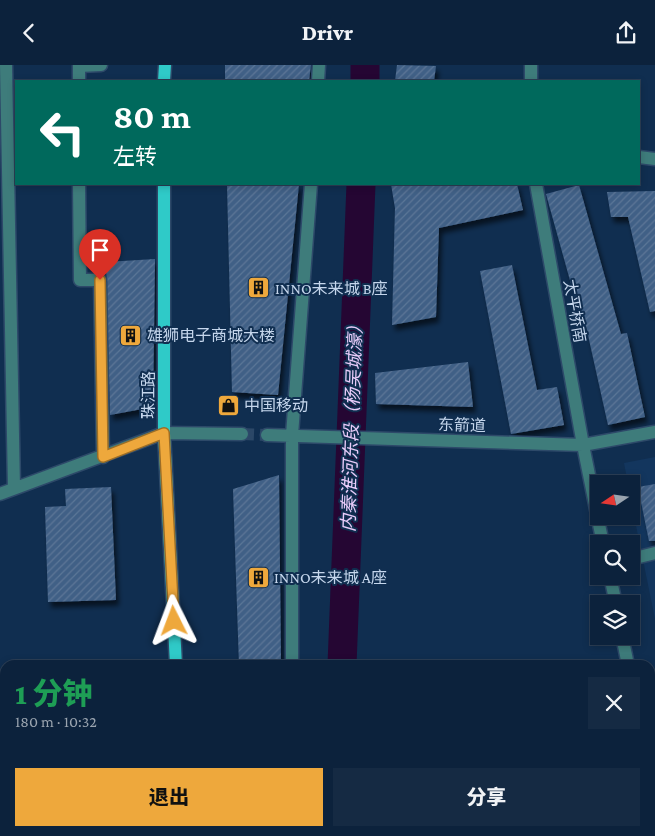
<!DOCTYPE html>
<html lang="zh">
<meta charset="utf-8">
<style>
:root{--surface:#0c223c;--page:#152a43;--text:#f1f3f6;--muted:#9aa4af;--line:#2c3f56;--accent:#eea83c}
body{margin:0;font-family:"Crimson Pro","Noto Sans SC",serif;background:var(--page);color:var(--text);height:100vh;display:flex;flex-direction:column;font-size:19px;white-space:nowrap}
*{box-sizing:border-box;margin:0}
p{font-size:16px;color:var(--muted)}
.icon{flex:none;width:28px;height:28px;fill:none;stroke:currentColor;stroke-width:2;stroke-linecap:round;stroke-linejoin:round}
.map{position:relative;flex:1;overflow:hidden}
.drawer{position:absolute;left:0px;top:595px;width:655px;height:176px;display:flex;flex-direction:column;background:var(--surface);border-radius:15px 15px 0 0;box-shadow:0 2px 8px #0003,0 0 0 1px var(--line)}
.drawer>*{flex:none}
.hud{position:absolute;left:15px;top:15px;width:625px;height:105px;border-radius:0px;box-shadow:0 2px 8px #0003,0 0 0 1px var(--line);background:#00695c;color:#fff;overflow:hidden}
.needle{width:32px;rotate:257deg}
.buttons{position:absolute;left:590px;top:410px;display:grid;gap:10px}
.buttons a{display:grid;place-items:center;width:50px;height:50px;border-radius:0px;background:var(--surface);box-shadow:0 2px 8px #0003,0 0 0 1px var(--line);font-size:25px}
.pin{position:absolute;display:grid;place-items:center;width:42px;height:42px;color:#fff;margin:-51px -21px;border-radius:50% 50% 50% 0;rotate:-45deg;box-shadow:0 0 5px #0007}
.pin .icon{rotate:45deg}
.me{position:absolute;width:55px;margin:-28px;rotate:357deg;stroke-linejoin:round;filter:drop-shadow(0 0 4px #0008)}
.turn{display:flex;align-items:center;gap:18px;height:105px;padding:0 15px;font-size:22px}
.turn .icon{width:65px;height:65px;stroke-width:2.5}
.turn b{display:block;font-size:35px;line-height:42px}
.round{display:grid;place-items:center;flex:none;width:52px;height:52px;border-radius:0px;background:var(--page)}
.overview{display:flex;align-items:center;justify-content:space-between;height:85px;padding:0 15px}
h1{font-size:30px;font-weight:800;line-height:38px;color:#1e9e55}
.button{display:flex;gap:10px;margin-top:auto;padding:10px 15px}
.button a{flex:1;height:58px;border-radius:0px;background:var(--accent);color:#111;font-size:20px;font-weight:800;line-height:58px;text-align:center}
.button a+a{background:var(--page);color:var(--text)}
header{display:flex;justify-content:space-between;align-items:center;height:65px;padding:0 15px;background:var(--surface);font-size:22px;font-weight:800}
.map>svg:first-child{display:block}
.built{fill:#13365e}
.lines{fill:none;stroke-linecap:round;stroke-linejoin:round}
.river{stroke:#250633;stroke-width:29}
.building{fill:url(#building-hatch);filter:url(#shadow)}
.minor-tunnel{stroke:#2b4767;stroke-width:12;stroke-dasharray:12 6;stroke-linecap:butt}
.minor-casing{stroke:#2d4969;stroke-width:15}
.major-casing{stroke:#2d4969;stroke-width:15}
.minor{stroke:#3e7c7b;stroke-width:12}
.major{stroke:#2fcac8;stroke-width:12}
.route-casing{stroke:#9b6d27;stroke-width:12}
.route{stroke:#eea83c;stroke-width:9}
.labels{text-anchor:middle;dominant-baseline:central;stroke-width:4;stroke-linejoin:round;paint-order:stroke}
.poi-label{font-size:16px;fill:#c5d6ec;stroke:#102e50;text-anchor:start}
.street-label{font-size:16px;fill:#c5d6ec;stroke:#102e50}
.water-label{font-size:18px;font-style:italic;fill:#e9ccfa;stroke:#102e50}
</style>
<header><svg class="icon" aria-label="back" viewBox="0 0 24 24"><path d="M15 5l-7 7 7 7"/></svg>Drivr<svg class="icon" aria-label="share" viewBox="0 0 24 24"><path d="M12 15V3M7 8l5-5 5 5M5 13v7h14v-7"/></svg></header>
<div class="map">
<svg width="655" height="771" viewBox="0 0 655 771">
<defs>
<pattern id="building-hatch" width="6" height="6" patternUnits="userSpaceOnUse" patternTransform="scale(1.25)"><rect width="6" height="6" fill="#416086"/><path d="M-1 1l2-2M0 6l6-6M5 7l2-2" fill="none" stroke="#5b7697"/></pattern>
<filter id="shadow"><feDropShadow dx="3" dy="5.5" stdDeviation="2.5" flood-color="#0009"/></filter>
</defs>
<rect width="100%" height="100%" fill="#102e50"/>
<!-- built -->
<path class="built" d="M655 392V554L631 436V419H628L624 398Z"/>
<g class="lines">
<!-- river -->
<path class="river" d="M365 16V0
M342 600 361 119
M336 771V766"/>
</g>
<!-- building -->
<path class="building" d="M225 0H311L309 16H225Z
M397 0 436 1 434 16H395Z
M227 119H299L278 330 232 327Z
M391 119H517L523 145 439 163 436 252 392 260 395 143Z
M579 120 621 269 627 268 645 352 608 360 586 261 583 262 546 129Z
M655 126V246L650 247 628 152H611L607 127Z
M155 194 153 342 110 350 106 197Z
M512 200 537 325 557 322 564 360 511 369 480 206Z
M468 297 473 342 376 339 375 308Z
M279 410 281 600H239L233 424Z
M655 419V476H649L638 422Z
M111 422 116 535 48 537 45 442 66 441 65 424Z"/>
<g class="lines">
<!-- minor-tunnel -->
<path class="minor-tunnel" d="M242 369 267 370"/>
<defs>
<path id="minor" d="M6 0 14 423
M79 16V1L101 0
M318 16 319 0
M531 16V0
M639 92 655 94
M79 119 80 215H100L103 392
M536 119 583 380 603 479
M267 370 583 380 655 367
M0 429 164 368 242 369
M631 494 655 488
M610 511 616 539
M622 571 628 600
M292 600V370L311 119
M650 705 655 729
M293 766V771"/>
<path id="major" d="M164 16 165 0
M164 119V368L176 600
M183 766V771"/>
</defs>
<!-- minor casing -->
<use href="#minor" class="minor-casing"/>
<!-- major casing -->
<use href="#major" class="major-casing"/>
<!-- minor -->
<use href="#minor" class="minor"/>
<!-- major -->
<use href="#major" class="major"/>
</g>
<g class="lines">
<defs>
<path id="route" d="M100 215 103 392 164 368 174 556"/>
</defs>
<!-- route casing -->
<use href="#route" class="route-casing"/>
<!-- route -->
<use href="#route" class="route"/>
</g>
<!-- icons -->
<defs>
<symbol id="building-square" viewBox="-11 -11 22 22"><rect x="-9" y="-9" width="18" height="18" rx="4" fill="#eea83c" stroke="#102e50"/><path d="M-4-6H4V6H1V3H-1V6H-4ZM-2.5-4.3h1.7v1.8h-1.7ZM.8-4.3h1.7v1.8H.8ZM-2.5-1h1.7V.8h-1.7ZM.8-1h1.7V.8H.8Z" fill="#111"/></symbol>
<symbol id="shop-square" viewBox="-11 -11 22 22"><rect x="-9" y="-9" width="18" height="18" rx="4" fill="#eea83c" stroke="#102e50"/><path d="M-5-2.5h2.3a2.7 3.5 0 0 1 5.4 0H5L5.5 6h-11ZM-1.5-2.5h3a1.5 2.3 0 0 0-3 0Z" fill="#111"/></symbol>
</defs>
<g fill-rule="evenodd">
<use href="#building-square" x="246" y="210" width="25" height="25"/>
<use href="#building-square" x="118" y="258" width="25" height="25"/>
<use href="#shop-square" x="216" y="328" width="25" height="25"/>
<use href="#building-square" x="246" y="500" width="25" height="25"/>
</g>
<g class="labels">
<!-- poi labels -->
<g class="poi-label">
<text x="275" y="223">INNO未来城 B座</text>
<text x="147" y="270">雄狮电子商城大楼</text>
<text x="244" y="340">中国移动</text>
<text x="274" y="512">INNO未来城 A座</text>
</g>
<!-- street labels -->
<g class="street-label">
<text transform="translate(575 246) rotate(80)">太平桥南</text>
<text transform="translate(148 330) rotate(-90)">珠江路</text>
<text transform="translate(462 360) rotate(2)">东箭道</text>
</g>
<!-- water labels -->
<g class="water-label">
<text transform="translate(352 359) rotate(-88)">内秦淮河东段（杨吴城濠）</text>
</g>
</g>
</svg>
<div class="buttons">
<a><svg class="needle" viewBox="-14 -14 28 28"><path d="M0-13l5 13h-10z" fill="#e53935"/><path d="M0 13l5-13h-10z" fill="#9aa4af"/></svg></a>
<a><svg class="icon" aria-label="search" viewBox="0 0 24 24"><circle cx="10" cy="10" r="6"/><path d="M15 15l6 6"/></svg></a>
<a><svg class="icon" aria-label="layers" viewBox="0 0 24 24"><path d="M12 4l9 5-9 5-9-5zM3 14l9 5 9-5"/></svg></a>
</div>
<div class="pin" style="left:100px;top:215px;background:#d93025"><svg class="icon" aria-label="arrive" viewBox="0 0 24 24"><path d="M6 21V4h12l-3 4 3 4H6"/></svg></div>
<svg class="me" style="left:174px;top:556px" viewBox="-20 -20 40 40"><path d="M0-17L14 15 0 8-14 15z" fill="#eea83c" stroke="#fff" stroke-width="4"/></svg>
<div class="hud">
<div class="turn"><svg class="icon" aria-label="left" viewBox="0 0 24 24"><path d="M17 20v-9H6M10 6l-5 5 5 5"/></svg><div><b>80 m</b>左转</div></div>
</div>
<section class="drawer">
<div class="overview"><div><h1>1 分钟</h1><p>180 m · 10:32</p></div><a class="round"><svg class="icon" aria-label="close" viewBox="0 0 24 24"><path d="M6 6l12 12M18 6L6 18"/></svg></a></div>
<div class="button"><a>退出</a><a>分享</a></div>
</section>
</div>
